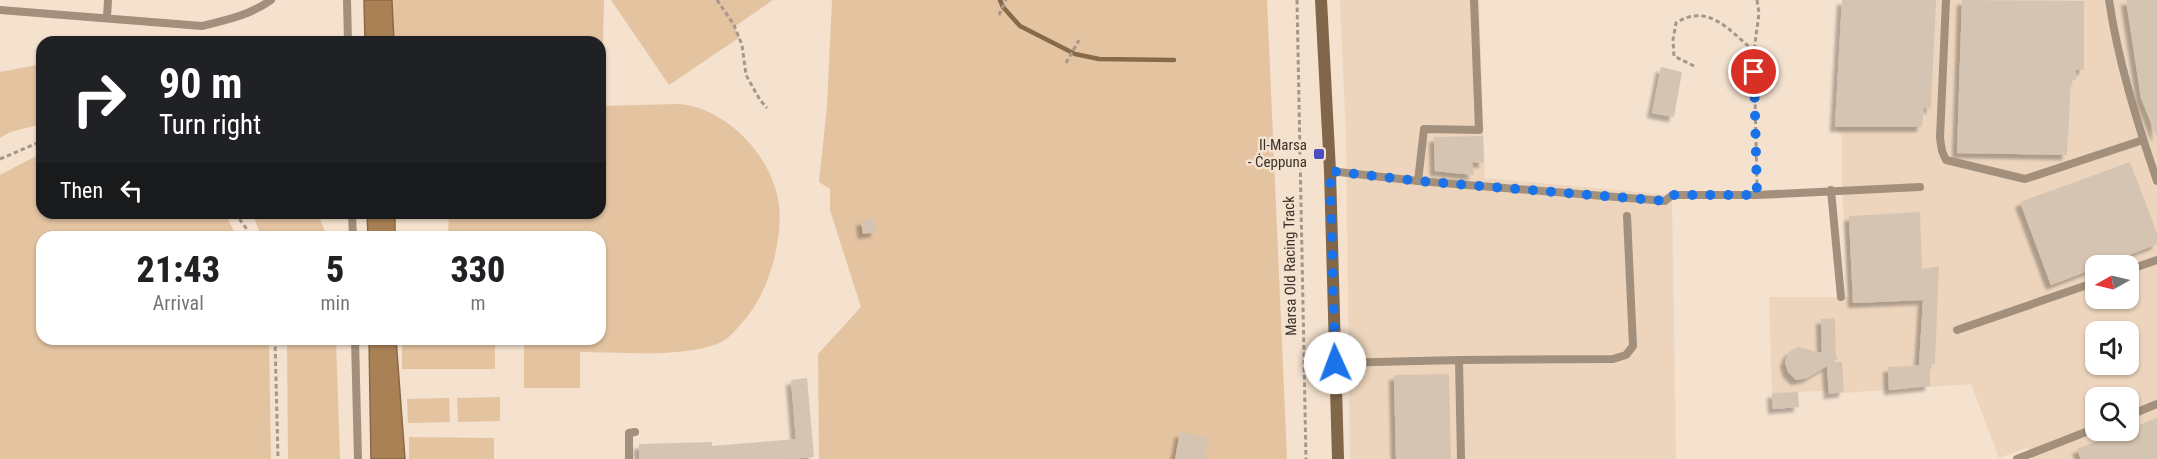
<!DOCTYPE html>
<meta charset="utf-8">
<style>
:root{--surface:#fff;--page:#f6f6f6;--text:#202124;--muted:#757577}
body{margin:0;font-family:"Roboto Condensed",sans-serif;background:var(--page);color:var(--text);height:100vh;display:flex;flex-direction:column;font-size:22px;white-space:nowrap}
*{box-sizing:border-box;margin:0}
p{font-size:20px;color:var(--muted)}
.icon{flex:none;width:33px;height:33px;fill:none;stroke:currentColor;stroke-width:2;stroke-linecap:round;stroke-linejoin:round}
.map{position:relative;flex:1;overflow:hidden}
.details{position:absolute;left:36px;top:231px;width:570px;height:114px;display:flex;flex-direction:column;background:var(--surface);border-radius:18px;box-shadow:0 2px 4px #0004}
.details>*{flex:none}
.guide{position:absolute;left:36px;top:36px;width:570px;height:183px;border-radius:18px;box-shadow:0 2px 4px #0004;background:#202124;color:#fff;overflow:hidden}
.needle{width:39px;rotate:262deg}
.controls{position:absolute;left:2085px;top:255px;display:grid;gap:12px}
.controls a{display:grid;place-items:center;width:54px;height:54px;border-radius:12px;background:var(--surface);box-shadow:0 2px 4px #0004;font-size:30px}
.pin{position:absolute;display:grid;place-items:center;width:51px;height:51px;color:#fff;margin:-26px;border:3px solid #fff;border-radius:50%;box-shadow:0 2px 6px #0007}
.me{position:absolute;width:66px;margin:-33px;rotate:358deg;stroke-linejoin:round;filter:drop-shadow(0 0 4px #0008)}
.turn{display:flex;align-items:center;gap:21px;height:126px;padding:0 24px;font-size:27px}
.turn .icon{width:78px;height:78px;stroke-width:2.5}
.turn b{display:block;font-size:42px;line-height:51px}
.then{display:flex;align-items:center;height:57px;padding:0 24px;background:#0003;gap:12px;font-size:22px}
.eta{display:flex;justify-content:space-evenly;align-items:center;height:102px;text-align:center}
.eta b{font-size:36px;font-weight:800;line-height:42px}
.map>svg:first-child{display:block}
.built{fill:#edd5bd;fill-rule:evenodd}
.green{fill:#e4c3a1}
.water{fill:#aa8155;stroke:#886948;stroke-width:1.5}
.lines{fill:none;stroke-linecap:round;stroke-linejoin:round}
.stream{stroke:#886948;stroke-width:4.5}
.building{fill:#d6c4b2;filter:url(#shadow)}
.path{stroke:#a59789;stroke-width:3;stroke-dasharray:4.5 3;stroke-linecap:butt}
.service{stroke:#a28f7c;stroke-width:8}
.secondary{stroke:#81664a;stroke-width:12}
.route{stroke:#1a73e8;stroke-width:10;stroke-dasharray:0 18}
.poi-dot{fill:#4c4dc3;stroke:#f4e1ce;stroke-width:2}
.labels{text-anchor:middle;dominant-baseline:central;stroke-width:5;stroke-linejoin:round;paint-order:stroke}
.poi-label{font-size:15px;fill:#3a322b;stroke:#f4e1ce;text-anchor:end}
.street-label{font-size:15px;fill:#3a322b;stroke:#f4e1ce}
</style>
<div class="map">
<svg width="2157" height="459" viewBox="0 0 2157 459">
<defs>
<filter id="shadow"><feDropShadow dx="-5" dy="5" stdDeviation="1.5" flood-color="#0004"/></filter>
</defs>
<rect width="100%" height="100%" fill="#f4e1ce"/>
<!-- built -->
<path class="built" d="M1340 0H1479L1485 178 1672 195 1676 459H1350L1346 139Z
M1842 0H2157V459H2032L2028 447 1999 458 1971 384 1829 394 1825 391 1772 393 1769 297H1849L1842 186V136L1835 127ZM2096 266H2128V298H2096ZM2096 332H2128V364H2096ZM2096 398H2128V430H2096Z"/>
<!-- green -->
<path class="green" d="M393 0H604L602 87H600V42H394Z
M611 0H773L734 27 740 37 669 85Z
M832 0H1267L1287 459H819L818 354 861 307 830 210V189L819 182 827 106Z
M42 64V124L10 132 0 138V72Z
M680 104C728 109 773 157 779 205 783 240 769 290 747 317 739 326 728 341 717 344 677 358 622 352 580 352V388H524V339H600V237H448L449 213H600V106Z
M42 153V213H221L228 219 237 237H42V339H269L271 459H0V175Z
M250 213H318L327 237H261L255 220Z
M287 339H336L340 459H288Z
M402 339H495V369H402Z
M500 397V421L458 422 457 398Z
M449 398 450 422 408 423 407 399Z
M409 437 494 438V459H409Z"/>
<!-- water -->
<path class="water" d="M364 0H392L394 42H365Z
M367 213H395V237H368Z
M369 339H396L405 459H371Z"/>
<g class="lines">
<!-- stream -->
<path class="stream" d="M1000 0 1003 7 1020 26 1075 54 1099 59 1174 60"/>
</g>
<!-- building -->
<path class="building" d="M1842 0H1936L1931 109 1924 107 1922 127H1835Z
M1962 0 2084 1V70H2076V80H2071L2067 155 1957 153Z
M2126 0H2157V138L2141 98Z
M1661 67 1682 72 1674 117 1652 113Z
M1483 136 1484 163 1472 162 1474 175 1435 171 1434 137Z
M2130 162 2157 233V244L2102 266H2096V268L2051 285 2020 202Z
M1920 212 1922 269 1939 266 1935 364H1930V386L1889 390 1888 367 1928 365H1919L1923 300 1853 303 1849 216Z
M874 218 876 232 863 234 861 221Z
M1835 318 1836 357 1839 358 1833 362H1842L1844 392 1829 394 1827 366 1807 378 1796 380 1788 372 1785 362 1789 352 1798 347 1822 353 1821 319Z
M1449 374 1451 459H1396L1394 375Z
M807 378 814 457 785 459H639V444L712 442V446L796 439 791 380Z
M1798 392 1799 407 1773 409 1772 393Z
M2157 418V459H2081L2077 449Z
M1180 432 1209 438 1204 459H1175Z"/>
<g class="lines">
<!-- path -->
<path class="path" d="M717 0 734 25 742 45 746 75 760 100 767 108
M1297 0 1306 459
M1757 0 1759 13 1754 51 1757 184
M999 15 1006 0
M1066 63 1079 40
M1694 66 1674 56 1673 40 1676 23C1708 2 1730 31 1754 51
M0 159 42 141
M235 213 246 228 250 237
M275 339 278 459"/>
<!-- service -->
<path class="service" d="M347 0 348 42
M1946 0 1940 138 1942 151 1946 160 2025 179 2143 140
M2109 0C2118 61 2137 122 2157 181
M0 10 202 26C227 20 250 15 271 0
M107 17 108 0
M1330 171 1418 181 1665 201 1672 195H1757L1920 187
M1418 181 1424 129 1479 130 1474 0
M1831 190 1841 297
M352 213 353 237
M2128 270 2157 260
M1957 330 2096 282
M355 339 358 459
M1459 360 1461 459
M1335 363 1459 360 1613 359 1626 355 1633 346 1627 216
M2128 416 2157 404
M629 459V433L635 432
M2017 459 2096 428"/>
<!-- secondary -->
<path class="secondary" d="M1321 0 1330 171 1338 459"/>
</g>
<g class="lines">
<!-- route -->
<path class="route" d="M1335 363 1330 171 1418 181 1665 201 1672 195H1757L1754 72"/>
</g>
<!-- markers -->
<rect class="poi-dot" x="1313" y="148" width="12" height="12" rx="3"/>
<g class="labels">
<!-- poi labels -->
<g class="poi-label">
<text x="1307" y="145">Il-Marsa<tspan x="1307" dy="17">- Ċeppuna</tspan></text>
</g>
<!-- street labels -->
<g class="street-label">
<text transform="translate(1290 266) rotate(-91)">Marsa Old Racing Track</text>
</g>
</g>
</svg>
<div class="controls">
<a><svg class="needle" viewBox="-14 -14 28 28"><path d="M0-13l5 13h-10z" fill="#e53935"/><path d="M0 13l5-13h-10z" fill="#757577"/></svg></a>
<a><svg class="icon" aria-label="sound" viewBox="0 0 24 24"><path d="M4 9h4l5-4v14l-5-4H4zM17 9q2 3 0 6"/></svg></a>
<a><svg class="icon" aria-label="search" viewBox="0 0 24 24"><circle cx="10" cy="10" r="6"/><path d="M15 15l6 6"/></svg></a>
</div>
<div class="pin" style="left:1754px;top:72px;background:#d93025"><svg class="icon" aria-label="arrive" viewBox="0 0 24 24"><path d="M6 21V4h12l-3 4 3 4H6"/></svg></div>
<svg class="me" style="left:1335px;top:363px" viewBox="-20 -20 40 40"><circle r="19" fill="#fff"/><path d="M0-13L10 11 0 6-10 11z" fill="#1a73e8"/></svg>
<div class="guide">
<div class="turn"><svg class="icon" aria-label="right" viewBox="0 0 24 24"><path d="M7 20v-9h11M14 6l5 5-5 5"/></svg><div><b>90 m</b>Turn right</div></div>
<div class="then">Then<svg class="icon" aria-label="left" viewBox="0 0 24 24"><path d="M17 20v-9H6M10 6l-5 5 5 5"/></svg></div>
</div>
<section class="details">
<div class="eta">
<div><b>21:43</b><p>Arrival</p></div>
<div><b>5</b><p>min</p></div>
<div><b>330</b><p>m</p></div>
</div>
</section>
</div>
